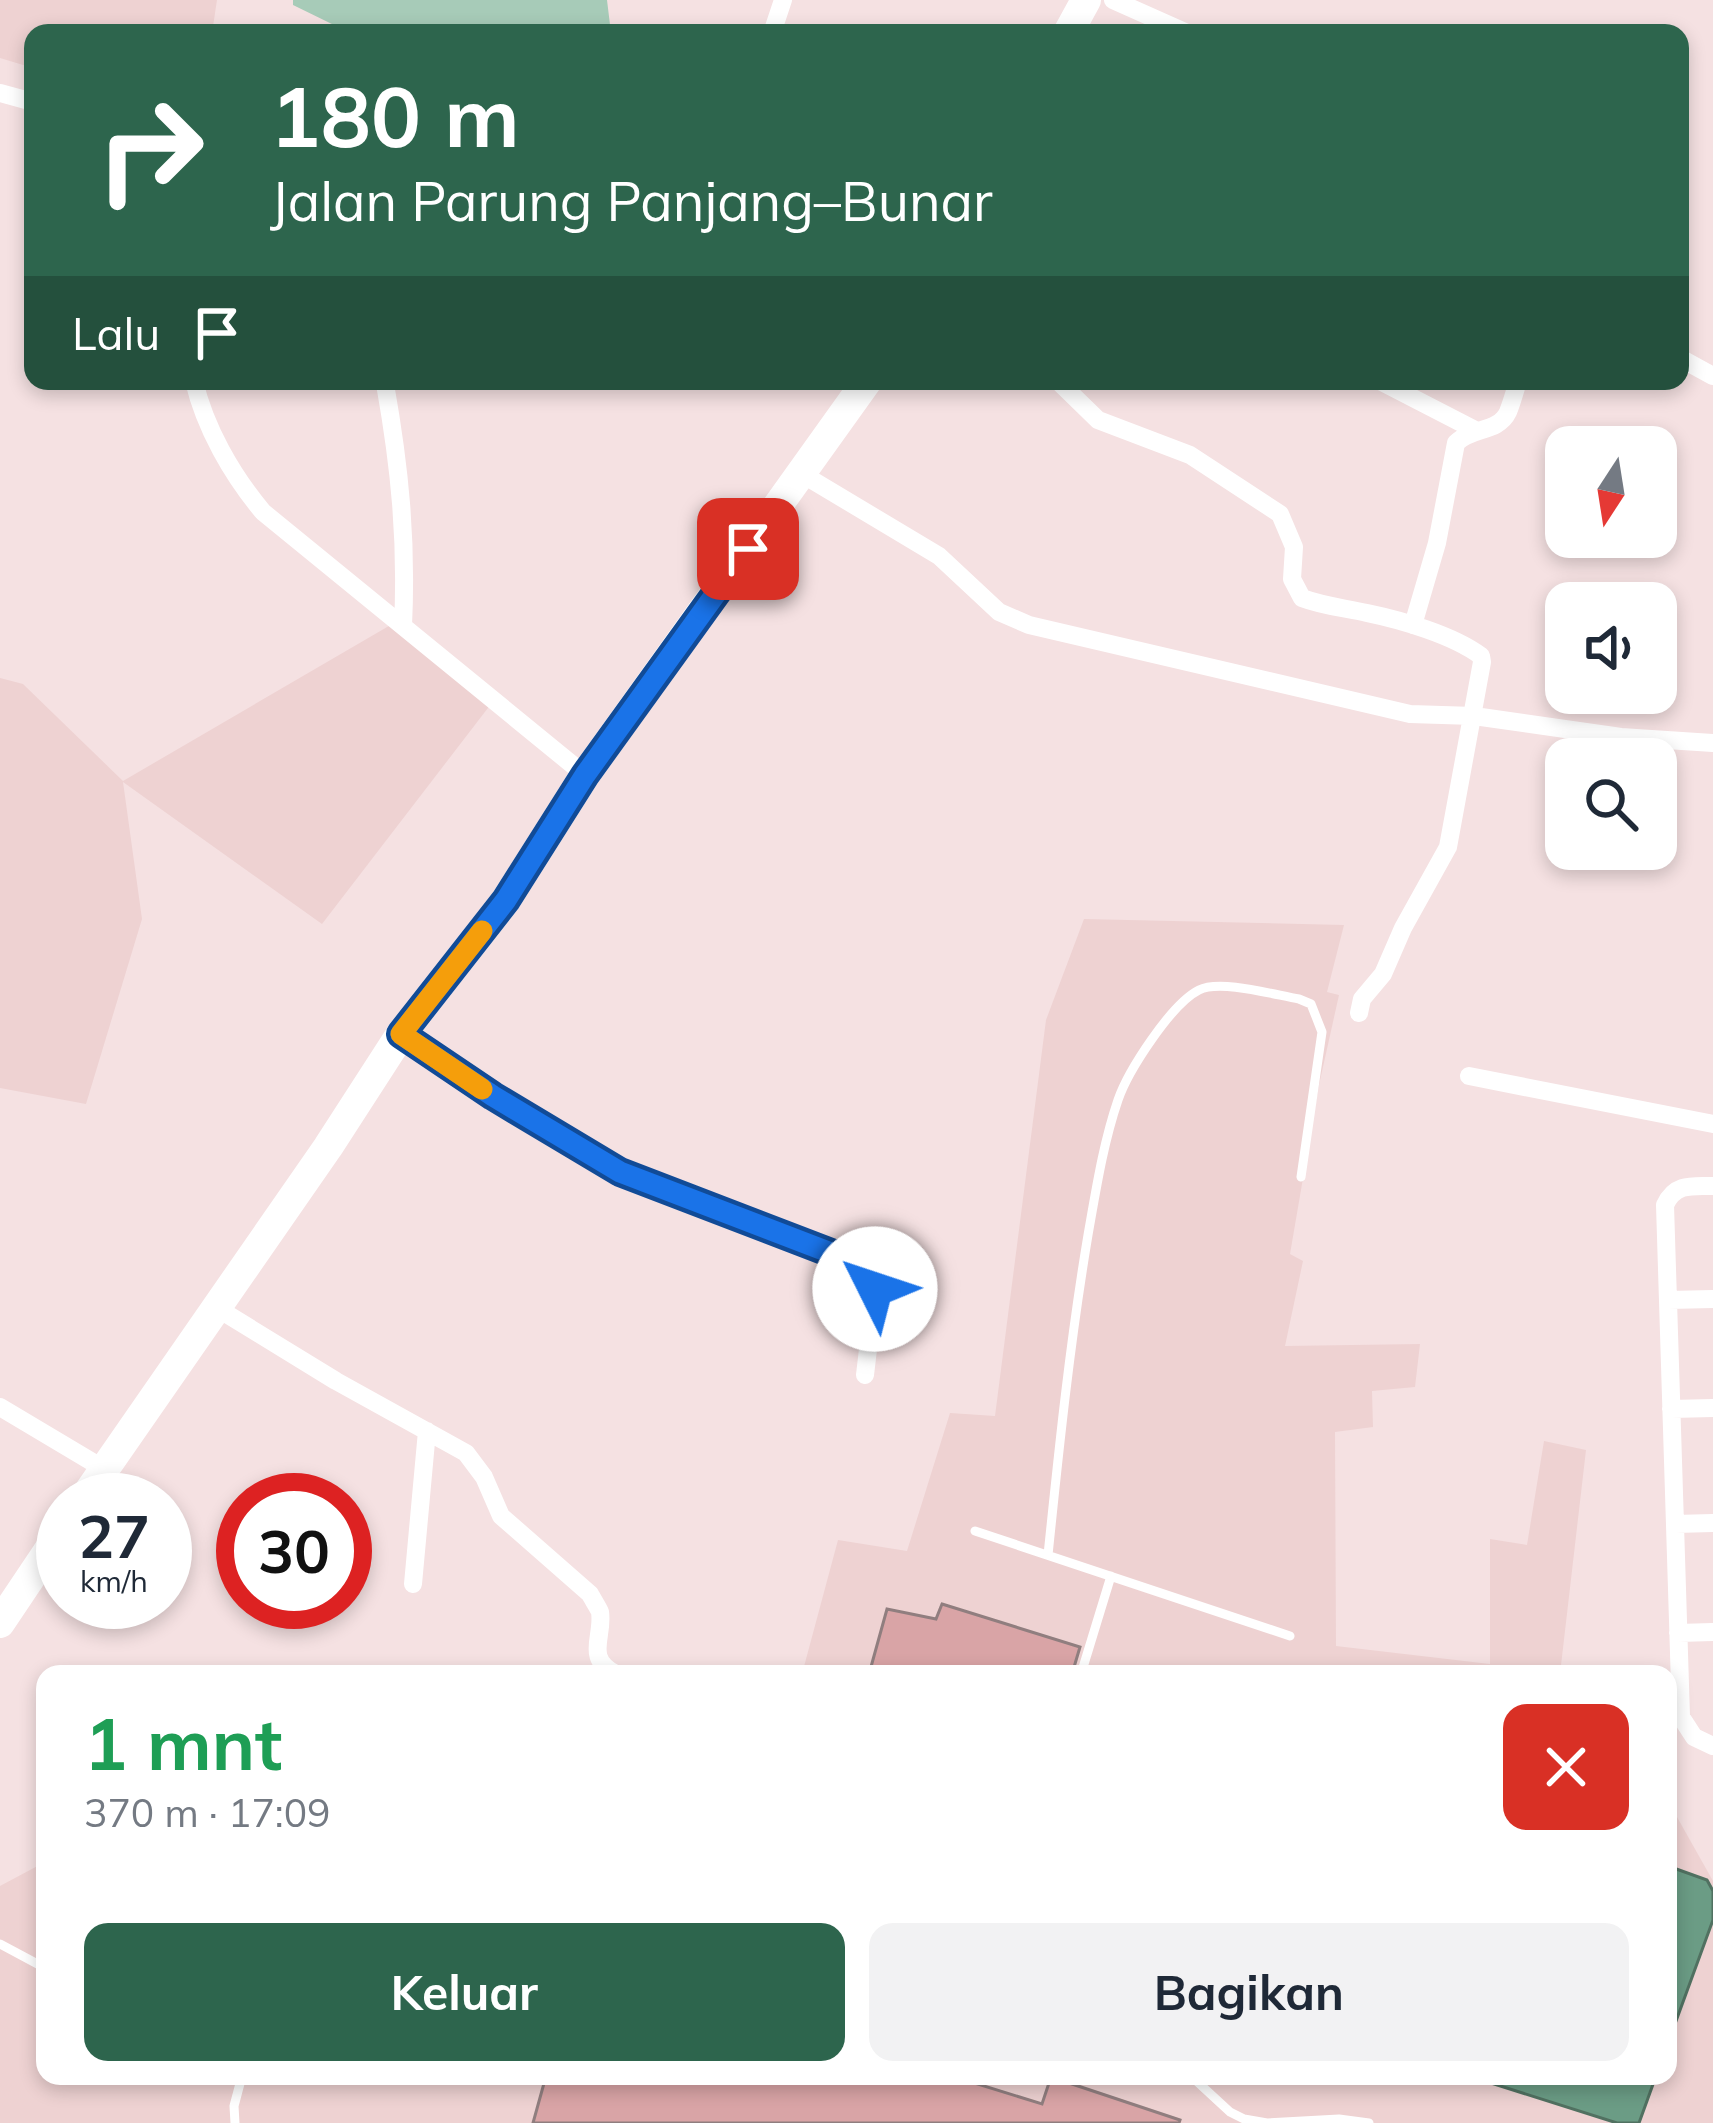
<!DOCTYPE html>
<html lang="id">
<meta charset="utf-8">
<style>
:root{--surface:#fff;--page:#f2f2f3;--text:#1f2937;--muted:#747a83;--accent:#2d654d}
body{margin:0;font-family:Mulish,sans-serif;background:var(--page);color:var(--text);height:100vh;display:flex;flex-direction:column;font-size:45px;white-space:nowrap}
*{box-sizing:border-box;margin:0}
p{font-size:39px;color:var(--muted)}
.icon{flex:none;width:66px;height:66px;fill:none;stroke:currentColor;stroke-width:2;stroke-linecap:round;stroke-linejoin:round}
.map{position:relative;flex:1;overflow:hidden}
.panel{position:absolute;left:36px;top:1665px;width:1641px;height:420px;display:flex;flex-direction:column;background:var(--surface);border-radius:24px;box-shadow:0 6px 18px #0003}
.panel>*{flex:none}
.hud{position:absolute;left:24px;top:24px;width:1665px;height:366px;border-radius:24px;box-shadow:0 6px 18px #0003;background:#2d654d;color:#fff;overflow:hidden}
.needle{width:78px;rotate:192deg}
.fabs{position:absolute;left:1545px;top:426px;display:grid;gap:24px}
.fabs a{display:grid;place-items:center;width:132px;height:132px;border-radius:24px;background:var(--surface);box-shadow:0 6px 18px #0003;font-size:60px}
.speed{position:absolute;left:36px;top:1473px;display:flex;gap:24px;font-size:60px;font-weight:700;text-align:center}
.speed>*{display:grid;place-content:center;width:156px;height:156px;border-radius:50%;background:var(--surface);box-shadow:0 6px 18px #0003;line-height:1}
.speed small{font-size:30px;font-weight:400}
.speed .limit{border:18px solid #d22;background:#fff;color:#111}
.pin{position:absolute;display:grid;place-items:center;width:102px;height:102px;color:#fff;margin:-51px;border-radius:24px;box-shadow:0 6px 18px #0006}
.me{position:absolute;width:132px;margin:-66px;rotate:311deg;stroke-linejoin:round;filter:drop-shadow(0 0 9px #0008)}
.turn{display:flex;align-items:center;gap:42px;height:252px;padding:0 48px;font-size:54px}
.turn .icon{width:156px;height:156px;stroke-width:2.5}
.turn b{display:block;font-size:84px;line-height:102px}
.then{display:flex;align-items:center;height:114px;padding:0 48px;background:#0003;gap:24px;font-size:45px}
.round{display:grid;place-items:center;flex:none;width:126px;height:126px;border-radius:24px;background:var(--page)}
.head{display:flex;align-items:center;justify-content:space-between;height:204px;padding:0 48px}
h1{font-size:72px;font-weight:700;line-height:90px;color:#1e9e55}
.cta{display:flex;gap:24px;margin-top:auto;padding:24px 48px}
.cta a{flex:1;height:138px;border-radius:24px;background:var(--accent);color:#fff;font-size:48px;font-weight:700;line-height:138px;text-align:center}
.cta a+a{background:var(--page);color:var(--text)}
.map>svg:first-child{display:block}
.built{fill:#eed2d2}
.green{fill:#a7cbb8}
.water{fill:#6b9c85;stroke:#517161;stroke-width:3}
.building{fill:#d9a4a6;stroke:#907e7f;stroke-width:3}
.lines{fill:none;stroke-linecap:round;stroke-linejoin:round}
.lane{stroke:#fff;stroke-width:9}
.street{stroke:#fff;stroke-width:18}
.primary{stroke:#fff;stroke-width:30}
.route-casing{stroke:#114b97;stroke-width:30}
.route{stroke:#1a73e8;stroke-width:21}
.slow{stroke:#f59e0b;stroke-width:21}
</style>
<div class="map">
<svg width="1713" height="2123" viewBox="0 0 1713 2123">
<rect width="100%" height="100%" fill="#f5e1e2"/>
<!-- built -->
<path class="built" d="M0 0H217L212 33H33V68L0 58Z
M394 623 491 704 322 924 123 782 142 919 86 1104 0 1088V678L23 684 123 781Z
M1084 919 1344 925 1327 992 1339 995 1319 1085 1290 1254 1303 1261 1285 1346 1420 1344 1415 1387 1372 1391 1373 1427 1335 1432 1336 1646 1490 1664V1539L1527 1545 1544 1441 1586 1450 1560 1674H802L838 1540 907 1551 950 1413 995 1416 1046 1020Z
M1668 1801 1713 1881V2123H0V1886L45 1862V2076H1668Z"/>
<!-- green -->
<path class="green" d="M293 0H607L611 33H335L336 26 293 5Z"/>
<!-- water -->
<path class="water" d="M1668 1866 1707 1880 1713 1891V1920L1668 2043Z
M1469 2076H1656L1639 2123H1617Z"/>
<!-- building -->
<path class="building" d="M942 1604 1080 1647 1072 1674H869L887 1609 936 1619Z
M546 2076H952L1042 2104 1051 2077 1180 2120 1179 2123H533Z"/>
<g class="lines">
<!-- lane -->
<path class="lane" d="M975 1531 1290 1636
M1048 1555C1059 1448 1070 1342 1088 1235 1096 1190 1103 1144 1118 1100 1128 1071 1171 1004 1199 990 1220 979 1275 995 1299 999L1311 1004 1322 1032 1301 1177
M1081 1674 1111 1576
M0 1944 45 1968
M1191 2076 1230 2112 1244 2119 1267 2123 1339 2119 1369 2123
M235 2123 234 2106 242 2076"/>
<!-- street -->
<path class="street" d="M1113 0 1187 33
M772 33 783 0
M0 93 33 102
M1680 358 1713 376
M194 381C205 428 232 475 263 512L585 775
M1058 381 1098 420 1190 455 1280 514 1294 547 1292 579 1302 598C1323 606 1345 608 1367 613 1401 620 1453 635 1481 656L1482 662 1448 847 1403 928 1383 974 1362 999 1359 1013
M1380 381 1477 431
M385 384C400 468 407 541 403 626
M802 474 939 556 999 612 1029 625 1410 714 1474 716 1621 737 1713 743
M1413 625 1437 543 1456 443C1471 427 1498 433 1508 412 1512 402 1515 391 1518 381
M401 1034 493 1096 620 1172 865 1266 873 1273 875 1289 865 1375
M1469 1076 1713 1124
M1713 1186C1692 1186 1675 1183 1665 1205L1681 1717 1694 1737 1713 1746
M1668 1300 1713 1299
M217 1308 336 1381 466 1453 484 1477 501 1516 590 1594C592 1598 599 1609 600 1612 604 1637 584 1658 616 1674
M0 1407 104 1469
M1671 1409 1713 1408
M1675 1524 1713 1523
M413 1584 427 1431
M1678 1633 1713 1632"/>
<!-- primary -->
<path class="primary" d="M1068 33 1086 0
M83 1500 328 1147 401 1034 506 900 585 775 867 381
M0 1623 63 1529"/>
</g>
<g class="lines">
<defs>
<path id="route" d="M748 549 585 775 506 900 401 1034 493 1096 620 1172 865 1266 873 1273 875 1289"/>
</defs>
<!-- route casing -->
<use href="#route" class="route-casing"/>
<!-- route -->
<use href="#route" class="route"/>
<!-- slow -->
<path class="slow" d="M482 931 401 1034 482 1089"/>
</g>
</svg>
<div class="fabs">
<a><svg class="needle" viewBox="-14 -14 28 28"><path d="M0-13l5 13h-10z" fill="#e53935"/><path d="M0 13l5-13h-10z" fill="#747a83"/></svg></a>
<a><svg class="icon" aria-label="sound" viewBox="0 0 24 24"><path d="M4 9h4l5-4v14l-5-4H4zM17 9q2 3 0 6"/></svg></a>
<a><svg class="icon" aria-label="search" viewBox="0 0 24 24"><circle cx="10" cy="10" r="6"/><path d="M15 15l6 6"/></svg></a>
</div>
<div class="speed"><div>27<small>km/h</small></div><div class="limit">30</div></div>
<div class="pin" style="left:748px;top:549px;background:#d93025"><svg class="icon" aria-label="arrive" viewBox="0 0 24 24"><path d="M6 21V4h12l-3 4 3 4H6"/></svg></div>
<svg class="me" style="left:875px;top:1289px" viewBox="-20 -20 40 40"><circle r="19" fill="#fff"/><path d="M0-13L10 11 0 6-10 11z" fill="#1a73e8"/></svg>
<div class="hud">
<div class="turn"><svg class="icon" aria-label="right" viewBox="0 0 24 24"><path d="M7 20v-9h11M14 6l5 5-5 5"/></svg><div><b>180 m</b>Jalan Parung Panjang–Bunar</div></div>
<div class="then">Lalu<svg class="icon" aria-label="arrive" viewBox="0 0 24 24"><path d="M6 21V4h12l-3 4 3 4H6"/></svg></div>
</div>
<section class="panel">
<div class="head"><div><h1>1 mnt</h1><p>370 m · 17:09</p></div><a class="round" style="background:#d93025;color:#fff"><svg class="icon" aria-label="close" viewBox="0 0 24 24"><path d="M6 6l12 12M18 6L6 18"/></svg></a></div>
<div class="cta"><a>Keluar</a><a>Bagikan</a></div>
</section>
</div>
